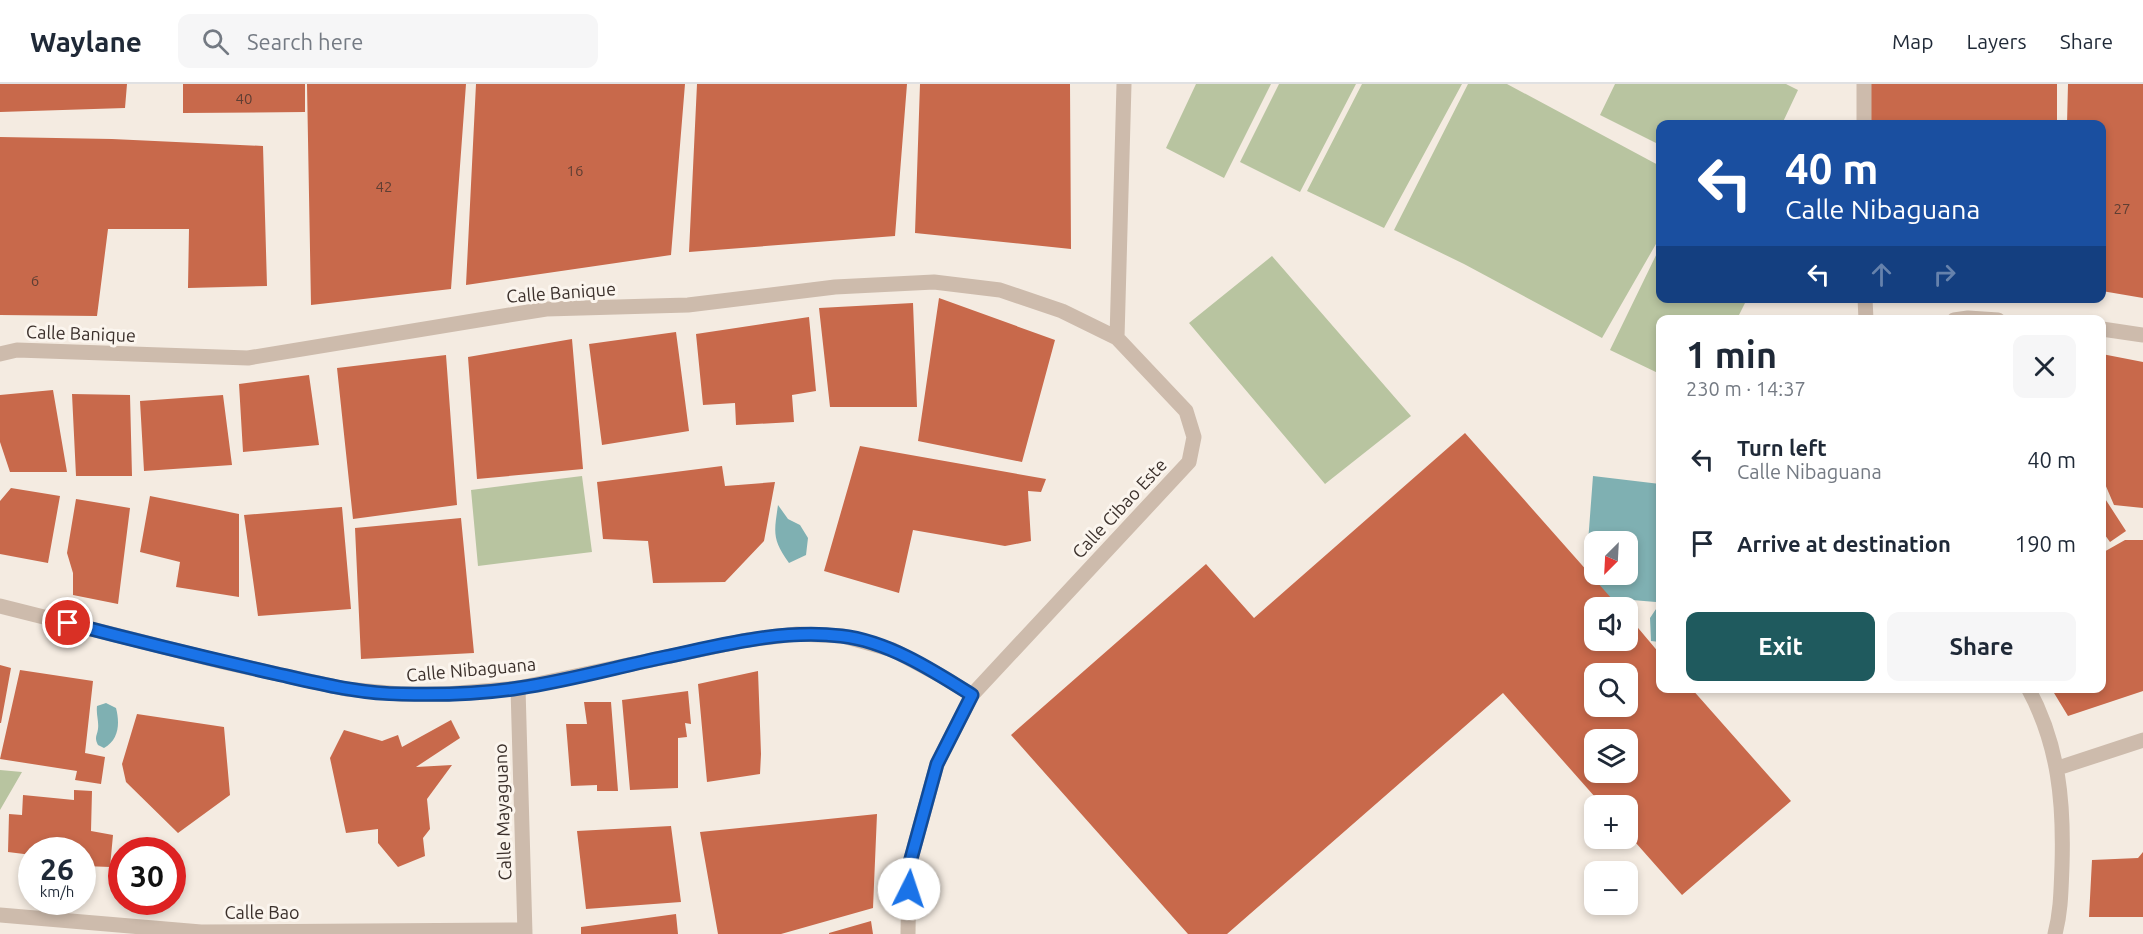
<!DOCTYPE html>
<meta charset="utf-8">
<style>
:root{--surface:#fff;--page:#f6f6f7;--text:#1f2937;--muted:#747a83;--line:#e0e1e3;--accent:#1f5a5e}
body{margin:0;font-family:Ubuntu,sans-serif;background:var(--page);color:var(--text);height:100vh;display:flex;flex-direction:column;font-size:22px;white-space:nowrap}
*{box-sizing:border-box;margin:0}
p{font-size:20px;color:var(--muted)}
.icon{flex:none;width:33px;height:33px;fill:none;stroke:currentColor;stroke-width:2;stroke-linecap:round;stroke-linejoin:round}
.map{position:relative;flex:1;overflow:hidden}
.side{position:absolute;left:1656px;top:231px;width:450px;height:378px;display:flex;flex-direction:column;background:var(--surface);border-radius:12px;box-shadow:0 3px 9px #0003}
.side>*{flex:none}
.banner{position:absolute;left:1656px;top:36px;width:450px;height:183px;border-radius:12px;box-shadow:0 3px 9px #0003;background:#1a4fa0;color:#fff;overflow:hidden}
.needle{width:39px;rotate:204deg}
.buttons{position:absolute;left:1584px;top:447px;display:grid;gap:12px}
.buttons a{display:grid;place-items:center;width:54px;height:54px;border-radius:12px;background:var(--surface);box-shadow:0 3px 9px #0003;font-size:30px}
.speed{position:absolute;left:18px;top:753px;display:flex;gap:12px;font-size:30px;font-weight:700;text-align:center}
.speed>*{display:grid;place-content:center;width:78px;height:78px;border-radius:50%;background:var(--surface);box-shadow:0 3px 9px #0003;line-height:1}
.speed small{font-size:15px;font-weight:400}
.speed .limit{border:9px solid #d22;background:#fff;color:#111}
.pin{position:absolute;display:grid;place-items:center;width:51px;height:51px;color:#fff;margin:-26px;border:3px solid #fff;border-radius:50%;box-shadow:0 2px 6px #0007}
.me{position:absolute;width:66px;margin:-33px;rotate:4deg;stroke-linejoin:round;filter:drop-shadow(0 0 4px #0008)}
.turn{display:flex;align-items:center;gap:21px;height:126px;padding:0 30px;font-size:27px}
.turn .icon{width:78px;height:78px;stroke-width:2.5}
.turn b{display:block;font-size:42px;line-height:51px}
.lanes{display:flex;align-items:center;height:57px;padding:0 30px;background:#0003;justify-content:center;gap:30px;direction:ltr}
.lanes .off{opacity:.35}
.round{display:grid;place-items:center;flex:none;width:63px;height:63px;border-radius:12px;background:var(--page)}
.head{display:flex;align-items:center;justify-content:space-between;height:102px;padding:0 30px}
h1{font-size:36px;font-weight:700;line-height:45px}
.button{display:flex;gap:12px;margin-top:auto;padding:12px 30px}
.button a{flex:1;height:69px;border-radius:12px;background:var(--accent);color:#fff;font-size:24px;font-weight:700;line-height:69px;text-align:center}
.button a+a{background:var(--page);color:var(--text)}
ul{padding:0;list-style:none}
li{display:flex;align-items:center;gap:18px;height:84px;padding:0 30px}
li div{flex:1}
li b{display:block;font-size:22px}
li em{font-style:normal}
header{display:flex;align-items:center;gap:36px;box-sizing:border-box;height:84px;padding:0 30px;background:var(--surface);border-bottom:2px solid var(--line)}
header strong{font-size:28px}
nav{display:flex;gap:33px;margin-inline-start:auto;font-size:21px}
.search{width:420px;height:54px;background:var(--page);display:flex;align-items:center;gap:15px;box-sizing:border-box;padding:0 21px;border-radius:12px;color:var(--muted);font-size:22px}
.map>svg:first-child{display:block}
.green{fill:#b8c4a0}
.water{fill:#7fb0b2;fill-rule:evenodd}
.building{fill:#c8694b;fill-rule:evenodd}
.lines{fill:none;stroke-linecap:round;stroke-linejoin:round}
.street{stroke:#cdbbac;stroke-width:15}
.route-casing{stroke:#114b97;stroke-width:15}
.route{stroke:#1a73e8;stroke-width:10}
.labels{text-anchor:middle;dominant-baseline:central;stroke-width:6;stroke-linejoin:round;paint-order:stroke}
.number-label{font-size:15px;fill:#5e3e33}
.street-label{font-size:18px;fill:#3b302b;stroke:#fbf5ee}
</style>
<header>
<strong>Waylane</strong>
<div class="search"><svg class="icon" aria-label="search" viewBox="0 0 24 24"><circle cx="10" cy="10" r="6"/><path d="M15 15l6 6"/></svg>Search here</div>
<nav><a>Map</a><a>Layers</a><a>Share</a></nav>
</header>
<div class="map">
<svg width="2143" height="850" viewBox="0 0 2143 850">
<rect width="100%" height="100%" fill="#f4ebe1"/>
<!-- green -->
<path class="green" d="M1196 0H1271L1224 94 1166 64Z
M1279 0H1356L1300 108 1240 78Z
M1362 0H1462L1384 144 1307 107Z
M1468 0H1507L1660 82V153L1602 254 1464 180 1394 146Z
M1615 0H1786L1798 6 1782 40H1660V61L1600 31Z
M1660 163V214L1747 215 1737 235 1660 236V290L1610 266Z
M1272 172 1411 332 1325 400 1189 239Z
M582 392 592 468 478 482 471 406Z
M0 686 22 688 0 726V733Z"/>
<!-- water -->
<path class="water" d="M1593 392 1660 400V457L1656 518 1584 512ZM1594 458H1628V490H1594Z
M778 421 788 435 800 441 808 454 806 471 789 479C772 455 774 449 778 421Z
M1660 519V558L1651 557 1650 534Z
M106 619 116 624C120 639 119 656 104 664L98 661C94 653 97 652 98 645 99 637 96 631 97 622Z"/>
<!-- building -->
<path class="building" d="M0 0H127L125 24 0 28Z
M183 0H305V28L183 29Z
M307 0H466L451 205 311 221Z
M476 0H685L671 171 466 201Z
M697 0H907L895 152 689 168Z
M920 0H1070L1071 165 915 149Z
M1871 0H2057V40H1870Z
M2068 0H2143V214L2102 207V40H2067Z
M0 53 112 55 263 62 267 202 188 204 189 145H108L97 232 0 231Z
M939 214 1055 256 1022 378 918 357Z
M913 219 917 323H830L819 224Z
M809 233 816 307 792 311 794 338 736 341 735 319 703 321 696 250Z
M676 248 689 347 602 361 589 260Z
M572 255 583 385 477 395 468 273Z
M2102 270 2143 278V424L2114 421 2102 393Z
M446 271 457 421 353 435 337 284Z
M309 291 319 361 243 368 239 300Z
M53 306 67 388H10L0 358V311Z
M72 310 130 311 132 392H76Z
M223 311 232 381 144 387 140 317Z
M1465 349 1620 524H1594V556H1628V532L1660 570V604H1691L1791 717 1682 811 1628 750V722H1603L1503 609 1227 850H1188L1011 651 1206 480 1254 534ZM1594 590H1628V622H1594ZM1594 656H1628V688H1594Z
M860 362 1046 395 1041 408 1028 407 1031 457 1005 462 913 446 899 509 824 487Z
M722 382 725 402 775 398 764 457 725 498 653 499 648 457 603 455 597 398Z
M11 404 60 412 48 479 0 470V417Z
M2102 410 2126 447 2110 458 2102 447Z
M150 412 239 430V513L176 503 180 478 140 468Z
M76 415 130 424 118 520 73 511V489L67 469Z
M342 423 351 525 258 532 244 431Z
M461 434 474 569 361 575 355 444Z
M2125 456H2143V607L2068 632 2051 604H2102V469Z
M0 581 11 584 1 639H0Z
M20 586 93 597 85 669 105 673 101 700 75 696 77 687 0 675Z
M758 587 761 670 760 690 707 698 698 600Z
M688 607 691 640 685 639 687 653 678 654V704L630 706 622 616Z
M584 618H611L618 707H597V701L571 702 566 640H587Z
M137 630 224 643 230 711 178 749 126 698 122 680Z
M451 636 460 654 416 683 452 681 427 715 430 745 423 754 425 772 398 783 378 759V745L346 749 330 674 344 646 382 657 398 651 402 663Z
M74 706 92 707 91 747 113 751 110 783 84 782 86 775H82V766H32V771L8 768 9 730 22 731 23 711 74 716Z
M877 730 873 824 781 850H718L700 748Z
M671 742 681 818 586 825 577 747Z
M2143 768V833H2089L2092 776 2138 774Z
M676 830 678 850H581V843Z
M871 837 873 850H829V849Z"/>
<g class="lines">
<!-- street -->
<path class="street" d="M1864 0V40
M1865 214 1866 236
M1954 236 1968 234 1998 236
M2102 245 2143 251
M1117 254 1124 0
M0 270 17 266 248 274 546 225 688 221 835 203 934 198 1000 206 1062 227 1117 254 1186 327 1194 353 1189 378 972 611 937 680 909 782 908 850
M0 522 223 578 346 605 400 610H446L518 604 747 556 797 550 843 552 893 566 945 594 972 611
M518 604 525 850
M2028 604C2059 661 2064 719 2062 782 2061 806 2061 827 2055 850
M2058 684 2143 656
M0 831 201 848 525 846"/>
</g>
<g class="lines">
<defs>
<path id="route" d="M68 539C137 557 207 574 277 590 318 599 360 610 402 610 440 611 481 610 519 604 568 597 617 583 665 573 723 561 781 545 841 552 888 557 934 587 972 611L937 680 909 782V805"/>
</defs>
<!-- route casing -->
<use href="#route" class="route-casing"/>
<!-- route -->
<use href="#route" class="route"/>
</g>
<g class="labels">
<!-- number labels -->
<g class="number-label">
<text x="244" y="14">40</text>
<text x="575" y="86">16</text>
<text x="384" y="102">42</text>
<text x="2122" y="124">27</text>
<text x="35" y="196">6</text>
</g>
<!-- street labels -->
<g class="street-label">
<text transform="translate(561 208) rotate(-4)">Calle Banique</text>
<text transform="translate(81 249) rotate(2)">Calle Banique</text>
<text transform="translate(1119 424) rotate(-47)">Calle Cibao Este</text>
<text transform="translate(471 585) rotate(-5)">Calle Nibaguana</text>
<text transform="translate(502 728) rotate(-92)">Calle Mayaguano</text>
<text x="262" y="828">Calle Bao</text>
</g>
</g>
</svg>
<div class="buttons">
<a><svg class="needle" viewBox="-14 -14 28 28"><path d="M0-13l5 13h-10z" fill="#e53935"/><path d="M0 13l5-13h-10z" fill="#747a83"/></svg></a>
<a><svg class="icon" aria-label="sound" viewBox="0 0 24 24"><path d="M4 9h4l5-4v14l-5-4H4zM17 9q2 3 0 6"/></svg></a>
<a><svg class="icon" aria-label="search" viewBox="0 0 24 24"><circle cx="10" cy="10" r="6"/><path d="M15 15l6 6"/></svg></a>
<a><svg class="icon" aria-label="layers" viewBox="0 0 24 24"><path d="M12 4l9 5-9 5-9-5zM3 14l9 5 9-5"/></svg></a>
<a>+</a>
<a>−</a>
</div>
<div class="speed"><div>26<small>km/h</small></div><div class="limit">30</div></div>
<div class="pin" style="left:68px;top:539px;background:#d93025"><svg class="icon" aria-label="arrive" viewBox="0 0 24 24"><path d="M6 21V4h12l-3 4 3 4H6"/></svg></div>
<svg class="me" style="left:909px;top:805px" viewBox="-20 -20 40 40"><circle r="19" fill="#fff"/><path d="M0-13L10 11 0 6-10 11z" fill="#1a73e8"/></svg>
<div class="banner">
<div class="turn"><svg class="icon" aria-label="left" viewBox="0 0 24 24"><path d="M17 20v-9H6M10 6l-5 5 5 5"/></svg><div><b>40 m</b>Calle Nibaguana</div></div>
<div class="lanes"><svg class="icon" aria-label="left" viewBox="0 0 24 24"><path d="M17 20v-9H6M10 6l-5 5 5 5"/></svg><svg class="icon off" aria-label="ahead" viewBox="0 0 24 24"><path d="M12 20V5M6 11l6-6 6 6"/></svg><svg class="icon off" aria-label="right" viewBox="0 0 24 24"><path d="M7 20v-9h11M14 6l5 5-5 5"/></svg></div>
</div>
<section class="side">
<div class="head"><div><h1>1 min</h1><p>230 m · 14:37</p></div><a class="round"><svg class="icon" aria-label="close" viewBox="0 0 24 24"><path d="M6 6l12 12M18 6L6 18"/></svg></a></div>
<ul>
<li><svg class="icon" aria-label="left" viewBox="0 0 24 24"><path d="M17 20v-9H6M10 6l-5 5 5 5"/></svg><div><b>Turn left</b><p>Calle Nibaguana</p></div><em>40 m</em></li>
<li><svg class="icon" aria-label="arrive" viewBox="0 0 24 24"><path d="M6 21V4h12l-3 4 3 4H6"/></svg><div><b>Arrive at destination</b></div><em>190 m</em></li>
</ul>
<div class="button"><a>Exit</a><a>Share</a></div>
</section>
</div>
